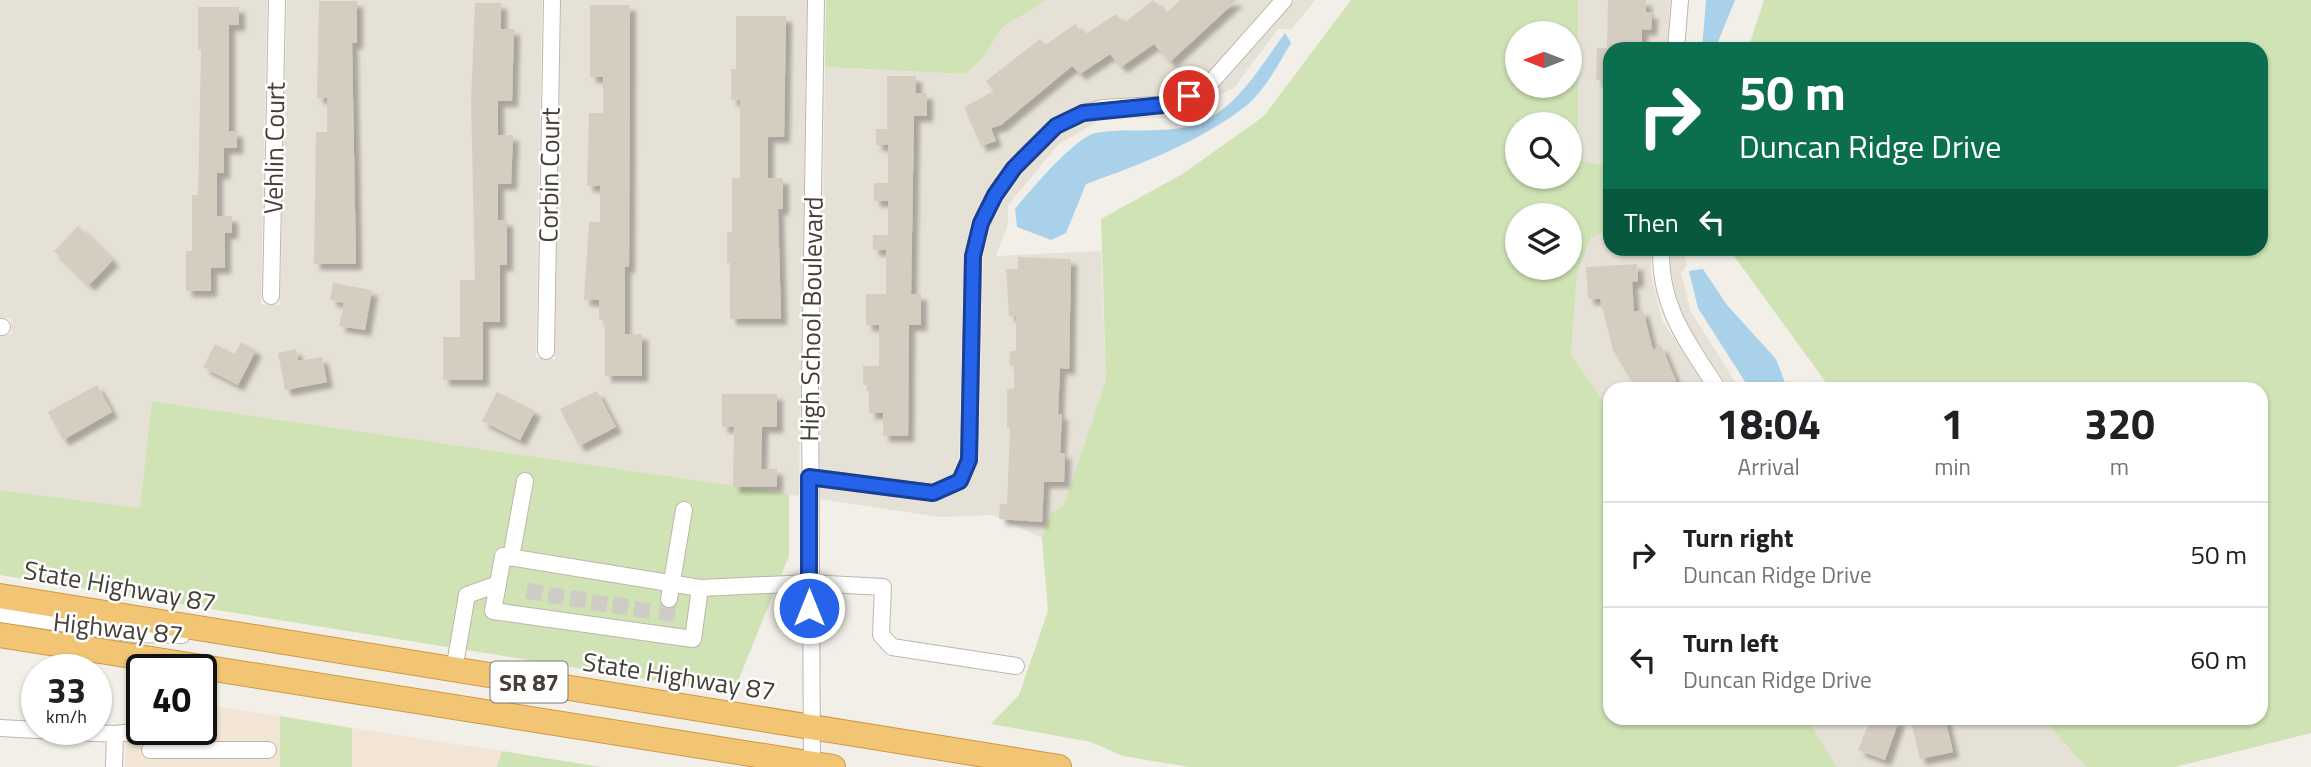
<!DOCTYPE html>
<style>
:root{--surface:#fff;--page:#f6f6f6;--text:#202124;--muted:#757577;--line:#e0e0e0}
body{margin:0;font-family:"Titillium Web",sans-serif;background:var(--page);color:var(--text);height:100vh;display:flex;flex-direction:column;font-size:26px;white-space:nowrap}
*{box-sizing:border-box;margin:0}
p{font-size:23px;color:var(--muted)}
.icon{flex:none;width:38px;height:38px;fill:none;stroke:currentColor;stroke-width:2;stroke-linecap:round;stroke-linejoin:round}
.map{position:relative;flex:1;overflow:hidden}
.panel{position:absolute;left:1603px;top:382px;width:665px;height:343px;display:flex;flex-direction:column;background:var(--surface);border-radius:21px;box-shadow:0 2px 5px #0004}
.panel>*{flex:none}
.banner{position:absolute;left:1603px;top:42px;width:665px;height:214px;border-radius:21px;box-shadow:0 2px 5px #0004;background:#0b6e4f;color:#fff;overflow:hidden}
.needle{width:46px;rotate:270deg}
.controls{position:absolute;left:1505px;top:21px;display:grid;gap:14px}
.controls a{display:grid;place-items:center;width:77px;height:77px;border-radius:50%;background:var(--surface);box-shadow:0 2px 5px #0004;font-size:35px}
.speed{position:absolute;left:21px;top:654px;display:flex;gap:14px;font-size:35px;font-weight:700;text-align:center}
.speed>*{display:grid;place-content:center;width:91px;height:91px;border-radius:50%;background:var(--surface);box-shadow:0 2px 5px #0004;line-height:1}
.speed small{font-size:18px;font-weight:400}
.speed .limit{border:4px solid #111;border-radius:10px;background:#fff;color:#111}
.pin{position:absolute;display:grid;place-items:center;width:60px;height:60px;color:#fff;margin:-30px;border:4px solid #fff;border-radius:50%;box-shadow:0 2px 7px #0007}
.me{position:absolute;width:77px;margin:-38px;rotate:0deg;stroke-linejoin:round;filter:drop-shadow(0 0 5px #0008)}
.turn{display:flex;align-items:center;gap:24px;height:147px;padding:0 21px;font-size:32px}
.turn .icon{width:91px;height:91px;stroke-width:2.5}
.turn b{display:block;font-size:49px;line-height:60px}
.then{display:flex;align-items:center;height:66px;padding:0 21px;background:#0003;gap:14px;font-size:26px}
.eta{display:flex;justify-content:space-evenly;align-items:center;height:119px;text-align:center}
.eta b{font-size:42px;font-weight:700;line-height:49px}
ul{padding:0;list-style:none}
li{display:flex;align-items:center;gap:21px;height:105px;padding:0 21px;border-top:2px solid var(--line)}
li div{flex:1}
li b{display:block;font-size:26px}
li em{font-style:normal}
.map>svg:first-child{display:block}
.residential{fill:#e6e1d6}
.commercial{fill:#f2e5d5}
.green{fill:#cfe3b4;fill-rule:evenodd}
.water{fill:#aad1ea}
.building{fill:#d6cdc1;filter:url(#shadow)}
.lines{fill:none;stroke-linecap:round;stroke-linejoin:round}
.minor-tunnel{stroke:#cfccc5;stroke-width:16;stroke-dasharray:16 8;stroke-linecap:butt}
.minor-casing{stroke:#bdb6ab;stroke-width:18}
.highway-casing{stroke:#cf9945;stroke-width:26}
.minor{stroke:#fff;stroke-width:16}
.highway{stroke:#f1c574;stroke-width:24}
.route-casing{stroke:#184099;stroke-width:18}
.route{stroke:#2563eb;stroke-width:12}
.labels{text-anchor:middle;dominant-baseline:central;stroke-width:5;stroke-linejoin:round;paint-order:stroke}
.shield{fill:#fff;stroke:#7d7973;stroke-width:2}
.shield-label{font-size:24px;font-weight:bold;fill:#453f37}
.street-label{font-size:26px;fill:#453f37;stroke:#fff}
</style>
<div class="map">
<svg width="2311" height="767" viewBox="0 0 2311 767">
<defs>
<filter id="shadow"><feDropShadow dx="6" dy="6" stdDeviation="2" flood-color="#0004"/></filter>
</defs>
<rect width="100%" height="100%" fill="#f2efe8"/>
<!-- residential -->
<path class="residential" d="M0 0H267L261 304 280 305 287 0H542L536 358 555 359 561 0H807L799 496 153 401 140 508 0 490V335L12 334 11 318H0Z
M1047 0H1272L1200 81 1170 96 1103 100 1081 104 1052 119 1007 162 987 192 971 221 964 256 959 458 953 475 931 485 819 470 825 67 965 74 982 59 1003 27Z
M1295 0H1315L1292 29H1278L1234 88 1164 118H1103L1058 145 1008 205V224L996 256 1101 251 1106 380 1064 505 1051 513 1042 538 993 515 940 517 819 499V487L931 502 969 484 979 460 983 257 990 226 1004 199 1022 173 1063 133 1087 121 1105 117 1173 112 1214 93Z
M1578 0H1670L1667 49H1610V167L1578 160Z
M1610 228V248L1651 249V274L1662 320 1706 388H1610V411L1571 355 1577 273 1591 238Z
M1671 249H1682L1687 265 1681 273 1691 312 1739 388H1728L1680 313 1670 271Z
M1807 718H2042L2086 767H1837Z"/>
<!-- commercial -->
<path class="commercial" d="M127 692 142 694V730H201V704L280 716V767H125Z
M352 728 502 751 497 767H352Z"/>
<!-- green -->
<path class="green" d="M826 0H1047L1003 27 982 59 965 74 825 67Z
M1351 0H1578V160L1610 167V228L1591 238 1577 273 1571 355 1610 411V718H1807L1837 767H1189L1123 756 1091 742 991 724 1019 695 1048 611 1042 538 1051 513 1064 505 1106 380 1101 219 1184 173 1264 116ZM1570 33V86H1517V33ZM1570 124V177H1517V124ZM1570 215V268H1517V215Z
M1764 0H2311V733L2175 767H2086L2042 718H2261V388H1830L1734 256 1712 249 2261 248V49H1748Z
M152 401 789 494V556L733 693 0 575V490L140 508Z
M280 716 352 728V767H280Z
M502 751 601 767H497Z"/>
<!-- water -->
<path class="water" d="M1706 0H1735L1715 49H1702Z
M1285 33 1291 43C1279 63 1265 90 1247 105 1204 140 1137 166 1086 184L1066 233 1051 240 1017 227 1015 209C1029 192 1075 137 1096 133 1128 127 1164 135 1197 124 1237 109 1261 65 1285 33Z
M1703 269 1727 305 1776 359 1787 388H1749L1698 308 1689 271Z"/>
<!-- building -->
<path class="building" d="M1153 0 1166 13 1180 0H1237L1170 62 1154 44 1121 67 1110 54 1080 74 1072 66 1001 125 991 128 996 141 981 146 964 107 994 91 986 81 1040 39 1045 45 1075 24 1084 35 1116 14 1124 23Z
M1608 0H1646V12L1652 13 1651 30 1642 29V43H1638V49H1610V80H1596L1597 48H1607Z
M319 1H357V43H352L356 264H314L316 132H327V98H317Z
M475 3H501V29H514L512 101H498V135H513L511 184H498V220H507V265H500V322H483V380H443V337H460V280H475L471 101Z
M590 5H630L629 267H625V334H642V376H605V320H599V300H584L589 222H600V186H587L589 113H603V77H590Z
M198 7H239V25H229V131H237V148H224V173H217V216H232V233H225V268H211V291H186V251H192V195H198L201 50H198Z
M736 16H786L784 137H768V178H783V209H778L781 319H730V263H727V232H732V178H740V100H731V69H736Z
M887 76H916V93H927V116H914L911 294H921V325H909L908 436H883V413H869V385H863V366H879V325H866V294H886V250H873V235H888V201H874V183H888V145H876V129H887Z
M78 226 113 260 89 285 54 251Z
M1018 257 1071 259 1069 369 1060 368 1058 414H1062L1060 453H1065L1064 482H1044L1042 522 999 519 1000 504H1007L1010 428H1007V390L1014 388V366L1009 365 1010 351H1016V316H1009L1006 269H1018Z
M1637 264 1638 281 1632 282 1634 312 1643 310 1653 350 1661 345 1679 388H1636L1613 350 1600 299H1588L1586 267Z
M333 283 372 290 365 330 339 326 344 303 330 300Z
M241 342 256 350 238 385 203 367 215 344 235 354Z
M296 349 298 361 322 357 327 382 285 390 278 353Z
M97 385 112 412 63 440 48 412Z
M597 391 616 427 579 446 560 409Z
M497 392 535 411 520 440 482 421Z
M722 394H777V427H762L761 469H777V487H733L734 427H722Z
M1871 718 1899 720 1885 760 1858 750Z
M1928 718H1945L1953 752 1920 759 1911 722Z"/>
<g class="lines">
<!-- minor-tunnel -->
<path class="minor-tunnel" d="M533 600 537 579
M555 604 558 581
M577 607 580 585
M598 611 602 588
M619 614 623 591
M641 618 644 595
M666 621 669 599"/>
<defs>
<path id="minor" d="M1676 49 1680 0
M1661 248C1659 307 1687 341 1717 388
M271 296 277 0
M0 327H2
M546 351 552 0
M809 477 933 493 960 481 969 460 973 256 981 223 995 195 1014 168 1056 126 1083 113 1103 108 1173 104 1206 88 1284 0
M511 558 525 481
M700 588 693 639 493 611 503 556 700 588 809 583 883 587 881 635 892 647 1016 666
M669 599 684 510
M0 614 135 634 182 635
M454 670 467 595 498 584
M0 728 37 730
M39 730 115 734 141 731 142 729
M150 750H268
M812 763 810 386 816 0
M114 767 115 734"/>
<path id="highway" d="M0 596 1059 767
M0 635 833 767"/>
</defs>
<!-- minor casing -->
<use href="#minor" class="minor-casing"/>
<!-- highway casing -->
<use href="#highway" class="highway-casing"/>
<!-- minor -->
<use href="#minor" class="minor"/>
<!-- highway -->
<use href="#highway" class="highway"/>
</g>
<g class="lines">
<defs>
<path id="route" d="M809 608V477L933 493 960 481 969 460 973 256 981 223 995 195 1014 168 1056 126 1083 113 1173 104 1189 96"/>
</defs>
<!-- route casing -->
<use href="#route" class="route-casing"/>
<!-- route -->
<use href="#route" class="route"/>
</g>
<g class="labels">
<!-- shield labels -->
<rect class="shield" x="490.5" y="661.5" width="77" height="41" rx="5"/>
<g class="shield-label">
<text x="529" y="682">SR 87</text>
</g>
<!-- street labels -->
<g class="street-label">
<text transform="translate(274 148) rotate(-89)">Vehlin Court</text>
<text transform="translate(549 175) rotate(-89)">Corbin Court</text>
<text transform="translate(811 319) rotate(-89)">High School Boulevard</text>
<text transform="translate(120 586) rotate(10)">State Highway 87</text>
<text transform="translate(118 628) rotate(6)">Highway 87</text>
<text transform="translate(679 676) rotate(9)">State Highway 87</text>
</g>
</g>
</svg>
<div class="controls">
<a><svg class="needle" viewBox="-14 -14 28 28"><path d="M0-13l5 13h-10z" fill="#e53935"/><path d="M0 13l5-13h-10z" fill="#757577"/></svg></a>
<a><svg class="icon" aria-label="search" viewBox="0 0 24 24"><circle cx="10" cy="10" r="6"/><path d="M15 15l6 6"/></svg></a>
<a><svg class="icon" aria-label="layers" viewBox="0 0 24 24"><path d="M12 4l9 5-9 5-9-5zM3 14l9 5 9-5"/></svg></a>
</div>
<div class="speed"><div>33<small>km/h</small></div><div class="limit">40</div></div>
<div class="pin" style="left:1189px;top:96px;background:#d93025"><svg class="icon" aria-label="arrive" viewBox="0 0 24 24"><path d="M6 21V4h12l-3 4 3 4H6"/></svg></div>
<svg class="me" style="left:809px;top:608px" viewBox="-20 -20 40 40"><circle r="17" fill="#2563eb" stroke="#fff" stroke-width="3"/><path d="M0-11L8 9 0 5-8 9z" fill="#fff"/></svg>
<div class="banner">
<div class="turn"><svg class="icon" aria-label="right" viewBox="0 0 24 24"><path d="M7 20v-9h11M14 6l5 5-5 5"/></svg><div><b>50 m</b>Duncan Ridge Drive</div></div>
<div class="then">Then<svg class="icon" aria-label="left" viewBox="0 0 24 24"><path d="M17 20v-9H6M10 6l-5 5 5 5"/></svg></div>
</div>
<section class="panel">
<div class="eta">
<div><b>18:04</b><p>Arrival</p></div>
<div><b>1</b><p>min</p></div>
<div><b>320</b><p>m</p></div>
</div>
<ul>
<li><svg class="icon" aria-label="right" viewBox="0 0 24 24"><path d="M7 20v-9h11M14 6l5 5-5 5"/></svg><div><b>Turn right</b><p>Duncan Ridge Drive</p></div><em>50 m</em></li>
<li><svg class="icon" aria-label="left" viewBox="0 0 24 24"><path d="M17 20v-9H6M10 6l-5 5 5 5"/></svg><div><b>Turn left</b><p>Duncan Ridge Drive</p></div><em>60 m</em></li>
</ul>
</section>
</div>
